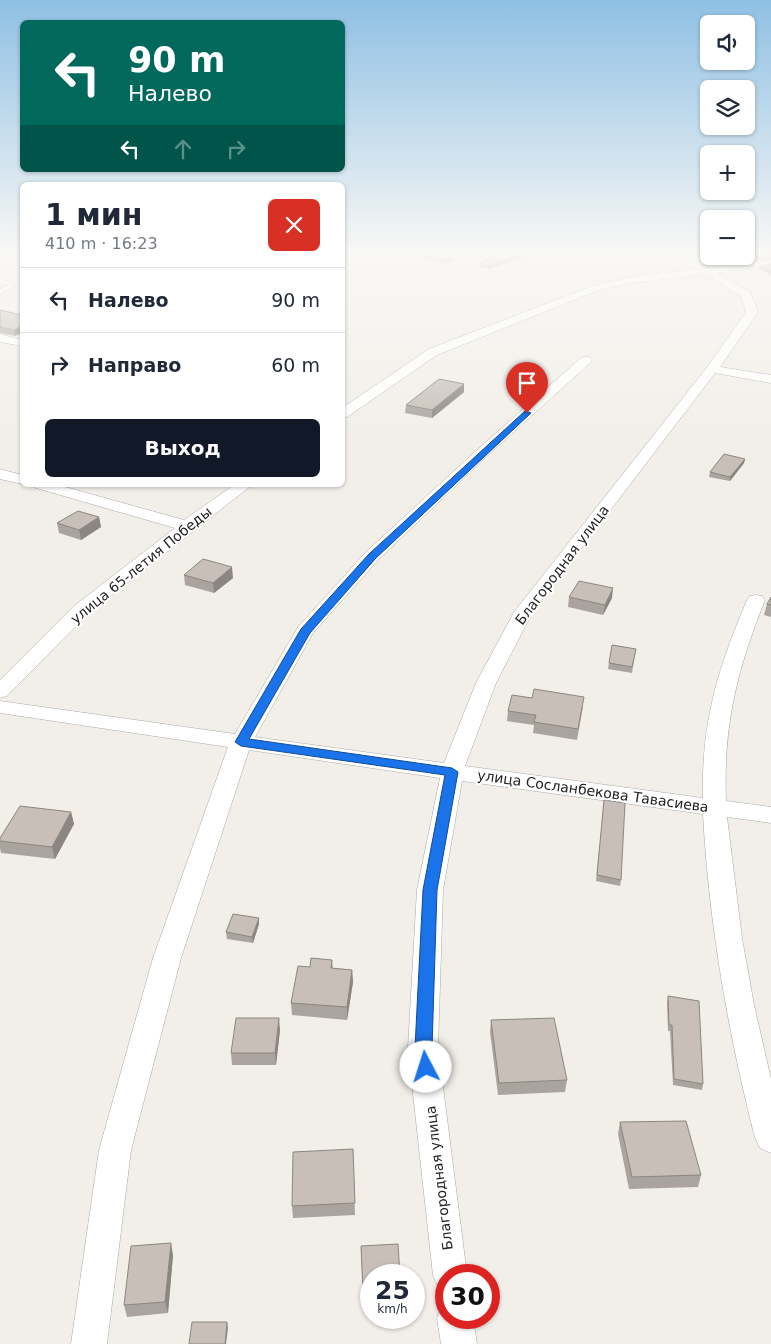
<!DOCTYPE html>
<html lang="ru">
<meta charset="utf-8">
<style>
:root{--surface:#fff;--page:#f2f2f3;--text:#1f2937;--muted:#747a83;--line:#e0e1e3;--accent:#111827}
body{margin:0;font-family:"DejaVu Sans",sans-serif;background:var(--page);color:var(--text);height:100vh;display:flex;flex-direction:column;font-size:19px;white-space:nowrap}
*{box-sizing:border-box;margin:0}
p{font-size:16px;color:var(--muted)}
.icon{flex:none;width:28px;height:28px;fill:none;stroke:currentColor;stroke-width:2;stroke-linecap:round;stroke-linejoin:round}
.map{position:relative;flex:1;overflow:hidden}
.sheet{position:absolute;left:20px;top:182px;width:325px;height:305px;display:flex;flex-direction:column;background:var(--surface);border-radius:8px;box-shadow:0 1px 4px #0004}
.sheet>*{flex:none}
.hud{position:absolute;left:20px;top:20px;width:325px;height:152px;border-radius:8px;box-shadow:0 1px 4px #0004;background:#00695c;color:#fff;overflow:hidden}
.tools{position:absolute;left:700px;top:15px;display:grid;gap:10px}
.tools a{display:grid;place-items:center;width:55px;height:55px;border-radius:8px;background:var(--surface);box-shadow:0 1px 4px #0004;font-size:25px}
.speed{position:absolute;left:360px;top:1264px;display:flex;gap:10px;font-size:25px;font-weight:700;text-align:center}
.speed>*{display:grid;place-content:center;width:65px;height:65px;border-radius:50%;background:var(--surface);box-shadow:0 1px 4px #0004;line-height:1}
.speed small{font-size:12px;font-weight:400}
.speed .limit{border:8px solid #d22;background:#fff;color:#111}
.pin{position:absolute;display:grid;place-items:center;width:42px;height:42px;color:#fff;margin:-51px -21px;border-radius:50% 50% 50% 0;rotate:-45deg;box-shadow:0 0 5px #0007}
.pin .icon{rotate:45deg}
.me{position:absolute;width:55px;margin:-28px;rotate:355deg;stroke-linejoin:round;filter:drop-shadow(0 0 4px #0008)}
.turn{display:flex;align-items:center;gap:18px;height:105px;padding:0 25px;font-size:22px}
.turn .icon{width:65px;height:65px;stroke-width:2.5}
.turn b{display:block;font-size:35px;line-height:42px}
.lanes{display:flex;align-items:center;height:48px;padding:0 25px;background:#0003;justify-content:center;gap:25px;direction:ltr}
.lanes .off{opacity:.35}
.round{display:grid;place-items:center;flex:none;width:52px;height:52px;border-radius:8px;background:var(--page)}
.head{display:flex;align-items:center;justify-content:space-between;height:85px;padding:0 25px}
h1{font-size:30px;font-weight:800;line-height:38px}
.primary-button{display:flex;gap:10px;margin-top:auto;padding:10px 25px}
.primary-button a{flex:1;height:58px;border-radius:8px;background:var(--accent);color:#fff;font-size:20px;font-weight:800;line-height:58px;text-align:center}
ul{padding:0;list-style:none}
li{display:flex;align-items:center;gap:15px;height:65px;padding:0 25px;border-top:1px solid var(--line)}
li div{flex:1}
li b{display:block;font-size:19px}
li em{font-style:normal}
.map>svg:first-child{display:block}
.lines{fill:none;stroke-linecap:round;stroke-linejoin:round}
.lane-casing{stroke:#a9a9a9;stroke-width:1}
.street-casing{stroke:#a9a9a9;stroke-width:1}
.lane{fill:#fff;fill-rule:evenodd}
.street{fill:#fff;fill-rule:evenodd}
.wall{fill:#aba49e}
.shaded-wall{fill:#8b8681}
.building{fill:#c7bfb8;stroke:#8b8681}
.route{fill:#1a73e8;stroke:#114b97}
.labels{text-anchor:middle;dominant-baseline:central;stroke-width:4;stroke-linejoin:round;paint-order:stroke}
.street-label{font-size:14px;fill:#222;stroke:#fff}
</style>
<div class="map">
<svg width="771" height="1344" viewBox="0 0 771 1344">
<rect width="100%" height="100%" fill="#f2efe9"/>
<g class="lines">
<defs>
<path id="lane" d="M0 279 14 284 15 285 0 294V290L8 285 0 283Z"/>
<path id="street" d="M440 255H458L475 260 487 255H502L476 266Z
M675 255H688L709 268 771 260V266L717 273 750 292 758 312 720 367 771 375V383L715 373 532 613 496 683 465 766 703 798C701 723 718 668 747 600L750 596 756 595 762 596 765 600C737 670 723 725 726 801L771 807V823L727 817 742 938 754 1005 771 1079V1153L760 1148 755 1138C728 1032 709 924 703 814L462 781 443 890 438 1048 467 1275H446V1291L438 1287 433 1275 408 1048 417 890 440 778 249 750 181 958 131 1150 107 1344H71L99 1150 153 958 228 747 0 713V701L235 734 298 627 366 552 478 449 582 357H590L592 360 590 363 488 455 378 560 313 633 255 737 444 763 476 683 514 612 708 366 746 312 741 296 705 274 632 283 599 290 437 355 347 417 342 418V408L429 349 592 286 632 277 697 269Z
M0 334 22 340V346L0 342Z
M0 469 22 475V484L0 479Z
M33 485H58L184 520 234 485H252L88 614 7 696 0 698V680L74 606 175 528 36 488Z
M446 1304V1318H473L477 1344H441L437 1318 442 1305Z"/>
</defs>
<!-- lane casing -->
<use href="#lane" class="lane-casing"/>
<!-- street casing -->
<use href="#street" class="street-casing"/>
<!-- lane -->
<use href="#lane" class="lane"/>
<!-- street -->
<use href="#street" class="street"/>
</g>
<!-- wall -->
<path class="wall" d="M412 255H446L453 257V261L443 264Z
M466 255H481L475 258Z
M498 255H531L488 269 479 267V263Z
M771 255V259L743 262 731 256Z
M771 264V275L759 269V266Z
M0 310 22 315 15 336 0 333Z
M464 384V392L432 418 405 413 406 405Z
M745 459 744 463 730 481 709 477 710 472Z
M99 517 101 527 81 540 59 533 57 523Z
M184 575 233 578 214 593 185 585Z
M569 597 612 598 603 615 568 607Z
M771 597V617L764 615 767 604Z
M612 645 636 649 632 673 608 669Z
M583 707 577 740 533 733 534 725 507 721 508 711Z
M604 800 621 880 620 886 596 881Z
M71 812 74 824 55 859 1 853 0 848V838Z
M259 918V924L253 943 227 939 226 932Z
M332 960 333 968 352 970 353 982 347 1020 292 1015 291 1003 310 967Z
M668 996 703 1084 702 1090 673 1085 670 1031H668L667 1003Z
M491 1020 567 1080 565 1092 498 1095 490 1032Z
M280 1030 276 1065H232L231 1053Z
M620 1122 701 1175 698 1187 629 1189 618 1134Z
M353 1149 355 1215 293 1218 292 1206Z
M361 1246 371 1275V1302L363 1303Z
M173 1255 168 1313 127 1317 124 1305Z"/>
<!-- shaded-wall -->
<path class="shaded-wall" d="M475 255H481L475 258Z
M521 255H531L488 269V266Z
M771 255V259L743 262V258Z
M453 257V261L443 264V260Z
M22 326V333L15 336 14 330Z
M464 384V392L432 418V410Z
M745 459 744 463 730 481V477Z
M99 517 101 527 81 540 79 530Z
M232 567 233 578 214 593 213 583Z
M613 588 612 598 603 615 605 605Z
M71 812 74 824 55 859 52 847Z
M259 918V924L253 943 252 937Z
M352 970 353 982 347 1020V1007Z
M279 1018 280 1030 276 1065 275 1053Z
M171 1243 173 1255 168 1313 165 1302Z
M227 1322 228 1328 226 1344H225Z"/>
<!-- building -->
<path class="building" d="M424 255H446L453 257 443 260Z
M498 255H521L488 266 479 263Z
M746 255H771L743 258 739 256H746Z
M771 264V272L759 266Z
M0 310 22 315V326L14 330 0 327Z
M439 379 464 384 432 410 406 405Z
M724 454 745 459 730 477 710 472Z
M78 511 99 517 79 530 57 523Z
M203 559 232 567 213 583 184 575Z
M579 581 613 588 605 605 569 597Z
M771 597V605L767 604Z
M612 645 636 649 632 667 609 663Z
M534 689 584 697 578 729 534 722 536 715 508 711 512 695 532 698Z
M604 800 625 803 621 880 597 875Z
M20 806 71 812 52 847 0 841V838Z
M233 914 259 918 252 937 226 932Z
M311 958 332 960 331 968 352 970 347 1007 291 1003 298 966 310 967Z
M668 996 699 1001 703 1084 674 1079 672 1025H669Z
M236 1018H279L275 1053H231Z
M554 1018 567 1080 499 1083 491 1020Z
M686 1121 701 1175 632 1177 620 1122Z
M353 1149 355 1203 292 1206 293 1152Z
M171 1243 165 1302 124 1305 131 1246Z
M398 1244 400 1275H371V1291H363L361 1246Z
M192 1322H227L225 1344H189Z"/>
<!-- sky -->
<linearGradient id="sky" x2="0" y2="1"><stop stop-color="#8fc0e4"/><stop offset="0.57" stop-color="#f9f8f5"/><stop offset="1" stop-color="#f9f8f5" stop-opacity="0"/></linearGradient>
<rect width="771" height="444" fill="url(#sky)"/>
<!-- route -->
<path class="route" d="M525 411 531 413 376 558 310 633 249 739 452 768 458 772 437 890 432 1048 434 1067 431 1072 426 1074 420 1072 415 1048 423 890 445 775 241 746 235 742 301 629 369 554Z"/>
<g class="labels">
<!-- street labels -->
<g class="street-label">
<text transform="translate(141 565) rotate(-39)">улица 65-летия Победы</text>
<text transform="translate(562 565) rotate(-53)">Благородная улица</text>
<text transform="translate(593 791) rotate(8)">улица Сосланбекова Тавасиева</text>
<text transform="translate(439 1178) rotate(-97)">Благородная улица</text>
</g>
</g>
</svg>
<div class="tools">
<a><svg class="icon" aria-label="sound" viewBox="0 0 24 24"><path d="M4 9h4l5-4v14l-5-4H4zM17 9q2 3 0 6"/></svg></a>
<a><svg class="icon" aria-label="layers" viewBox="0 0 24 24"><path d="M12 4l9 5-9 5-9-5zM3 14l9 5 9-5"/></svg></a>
<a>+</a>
<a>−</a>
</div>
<div class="speed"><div>25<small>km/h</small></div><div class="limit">30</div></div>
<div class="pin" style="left:527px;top:413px;background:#d93025"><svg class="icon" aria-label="arrive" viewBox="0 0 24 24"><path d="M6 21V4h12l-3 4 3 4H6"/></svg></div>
<svg class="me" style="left:426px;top:1067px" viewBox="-20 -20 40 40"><circle r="19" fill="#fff"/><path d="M0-13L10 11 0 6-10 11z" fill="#1a73e8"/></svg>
<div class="hud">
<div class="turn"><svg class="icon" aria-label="left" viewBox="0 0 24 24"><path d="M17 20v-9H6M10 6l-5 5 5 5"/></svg><div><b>90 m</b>Налево</div></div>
<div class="lanes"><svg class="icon" aria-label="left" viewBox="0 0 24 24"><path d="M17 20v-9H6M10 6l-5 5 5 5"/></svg><svg class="icon off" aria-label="ahead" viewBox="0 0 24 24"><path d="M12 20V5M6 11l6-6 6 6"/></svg><svg class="icon off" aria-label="right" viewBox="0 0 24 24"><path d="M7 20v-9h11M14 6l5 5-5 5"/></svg></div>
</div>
<section class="sheet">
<div class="head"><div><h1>1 мин</h1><p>410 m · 16:23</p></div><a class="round" style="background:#d93025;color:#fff"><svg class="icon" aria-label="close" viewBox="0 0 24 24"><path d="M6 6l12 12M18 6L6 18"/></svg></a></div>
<ul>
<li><svg class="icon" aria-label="left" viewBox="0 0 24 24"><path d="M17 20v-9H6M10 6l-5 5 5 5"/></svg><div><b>Налево</b></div><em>90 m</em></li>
<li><svg class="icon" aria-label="right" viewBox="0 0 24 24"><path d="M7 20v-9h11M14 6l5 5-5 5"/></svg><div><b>Направо</b></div><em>60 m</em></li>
</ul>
<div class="primary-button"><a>Выход</a></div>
</section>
</div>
